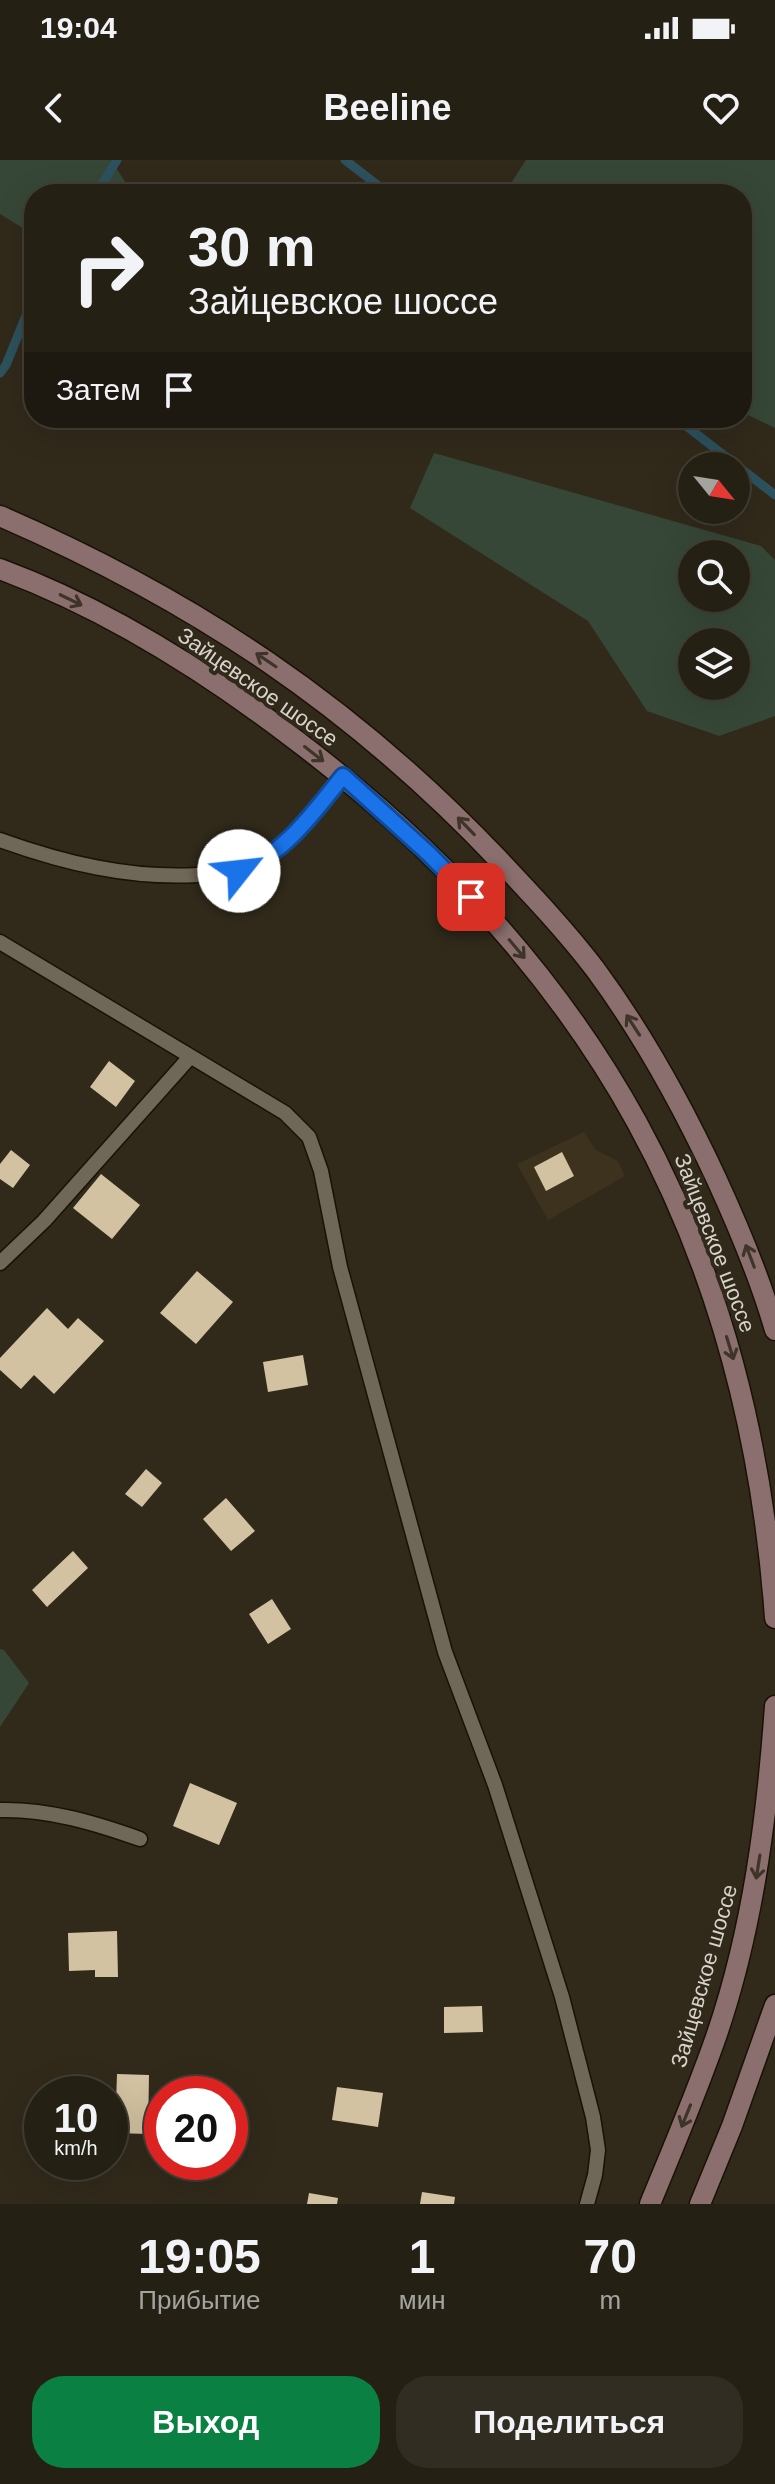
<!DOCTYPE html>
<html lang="ru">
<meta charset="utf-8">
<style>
:root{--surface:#252014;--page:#312d22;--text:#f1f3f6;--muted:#a3a3a0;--line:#423e34;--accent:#0b8043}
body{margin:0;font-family:Arial,sans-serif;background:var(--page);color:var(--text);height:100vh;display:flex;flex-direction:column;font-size:30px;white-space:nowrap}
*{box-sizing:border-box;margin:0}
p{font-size:26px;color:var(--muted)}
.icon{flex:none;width:44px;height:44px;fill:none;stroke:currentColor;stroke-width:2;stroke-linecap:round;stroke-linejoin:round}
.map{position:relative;height:2044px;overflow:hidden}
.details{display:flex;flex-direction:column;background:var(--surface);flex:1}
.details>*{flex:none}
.top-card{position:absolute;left:24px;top:24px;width:728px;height:244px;border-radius:32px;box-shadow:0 8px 32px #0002,0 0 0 2px var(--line);background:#252014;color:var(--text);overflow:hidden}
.needle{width:52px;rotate:120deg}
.fabs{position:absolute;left:678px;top:292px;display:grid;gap:16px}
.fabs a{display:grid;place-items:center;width:72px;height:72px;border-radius:50%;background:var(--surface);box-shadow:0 8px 32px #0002,0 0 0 2px var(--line);font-size:40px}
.speed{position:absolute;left:24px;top:1916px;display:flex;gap:16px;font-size:40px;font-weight:700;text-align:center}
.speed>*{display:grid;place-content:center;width:104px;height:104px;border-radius:50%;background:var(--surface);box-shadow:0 8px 32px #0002,0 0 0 2px var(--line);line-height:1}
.speed small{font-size:20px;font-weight:400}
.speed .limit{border:12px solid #d22;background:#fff;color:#111}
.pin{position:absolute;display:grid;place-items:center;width:68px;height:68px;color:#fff;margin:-34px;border-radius:16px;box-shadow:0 4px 12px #0006}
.me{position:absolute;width:88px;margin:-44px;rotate:61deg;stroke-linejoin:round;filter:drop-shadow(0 0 6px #0008)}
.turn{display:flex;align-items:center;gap:28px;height:168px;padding:0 32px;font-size:36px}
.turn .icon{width:104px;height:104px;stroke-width:2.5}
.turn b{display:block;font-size:56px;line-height:68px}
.then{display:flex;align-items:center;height:76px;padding:0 32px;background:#0003;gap:16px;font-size:30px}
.eta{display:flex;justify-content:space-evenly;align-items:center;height:136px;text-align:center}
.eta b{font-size:48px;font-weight:800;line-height:56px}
.primary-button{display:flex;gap:16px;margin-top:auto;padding:16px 32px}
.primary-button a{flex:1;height:92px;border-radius:32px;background:var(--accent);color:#fff;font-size:32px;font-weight:800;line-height:92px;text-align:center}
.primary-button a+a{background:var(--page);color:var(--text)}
.status{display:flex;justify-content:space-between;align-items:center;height:56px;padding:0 40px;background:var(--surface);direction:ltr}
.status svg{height:22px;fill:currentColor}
header{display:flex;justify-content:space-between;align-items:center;height:104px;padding:0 32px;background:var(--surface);font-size:36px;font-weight:800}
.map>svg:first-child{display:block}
.built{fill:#3c321e}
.green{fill:#364737;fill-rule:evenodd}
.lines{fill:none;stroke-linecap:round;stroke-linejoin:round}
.stream{stroke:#2d515e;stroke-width:9}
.building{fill:#d2c2a1}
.service-casing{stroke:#191205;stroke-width:17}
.secondary-casing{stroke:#191205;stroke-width:23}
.service{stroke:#6f6757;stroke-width:14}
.secondary{stroke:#8b6f6e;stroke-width:20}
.oneway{stroke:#3e3427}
.route-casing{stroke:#114b97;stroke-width:20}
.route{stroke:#1a73e8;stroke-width:14}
.labels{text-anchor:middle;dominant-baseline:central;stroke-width:8;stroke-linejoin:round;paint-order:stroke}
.street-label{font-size:22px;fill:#d8d3ca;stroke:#312a1b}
</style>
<div class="status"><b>19:04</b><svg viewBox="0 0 49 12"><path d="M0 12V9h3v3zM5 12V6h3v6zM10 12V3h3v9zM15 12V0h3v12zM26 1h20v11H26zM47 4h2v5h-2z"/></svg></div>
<header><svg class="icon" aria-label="back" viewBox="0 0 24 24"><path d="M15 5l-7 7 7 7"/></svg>Beeline<svg class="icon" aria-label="heart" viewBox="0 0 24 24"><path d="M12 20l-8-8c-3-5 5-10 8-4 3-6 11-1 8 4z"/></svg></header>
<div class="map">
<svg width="775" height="2044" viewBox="0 0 775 2044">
<rect width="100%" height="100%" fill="#312a1b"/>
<!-- built -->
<path class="built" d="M584 972 596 990 618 1001 625 1016 548 1060 517 1004Z"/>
<!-- green -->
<path class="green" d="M0 0H111L133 34H34V75L0 54Z
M526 0H775V268L742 252V34H504Z
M434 293 761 386 775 400V556L719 576 647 551 588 461 410 348ZM736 394V438H692V394ZM736 482V526H692V482Z
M0 1489 4 1490 29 1523 0 1567Z"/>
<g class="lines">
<!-- stream -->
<path class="stream" d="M345 0 389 34
M96 34 117 0
M0 213 6 205 34 136
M676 258 775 335"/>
</g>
<!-- building -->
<path class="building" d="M109 901 135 921 116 947 90 927Z
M11 990 30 1005 13 1028 0 1019V1004Z
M562 992 574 1016 546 1031 534 1007Z
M101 1014 140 1045 112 1079 73 1048Z
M197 1111 233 1142 196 1184 160 1153Z
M47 1148 68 1169 78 1158 104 1181 54 1234 34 1215 21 1229 0 1210V1198Z
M303 1195 308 1225 268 1232 263 1202Z
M146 1309 162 1323 142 1347 125 1334Z
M226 1338 255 1371 231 1391 203 1359Z
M73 1391 88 1408 47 1447 32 1430Z
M272 1439 291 1469 268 1484 249 1454Z
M190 1623 237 1643 219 1685 173 1666Z
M117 1771 118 1817H95V1810L69 1811 68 1773Z
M482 1846 483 1872 444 1873V1847Z
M117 1914 149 1915 148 1974 115 1973Z
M337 1927 383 1933 378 1967 332 1960Z
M182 2002H217V2007L182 2008Z
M422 2032 455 2037 454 2044H420Z
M309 2033 338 2038 337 2044H307Z"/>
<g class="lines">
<defs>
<path id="service" d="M0 680C64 703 130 719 198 715 218 714 240 713 258 704 288 689 321 642 343 616
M0 782 285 953 309 977 321 1011 340 1107 445 1492 495 1625 562 1837 593 1957 598 1990 595 2015 587 2044
M0 1103 44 1061 190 897
M0 1650C49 1649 95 1663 140 1679"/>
<path id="secondary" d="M0 356C194 440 353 546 499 700 532 735 566 771 595 809 643 874 682 945 716 1018 739 1068 760 1118 775 1170
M0 409C105 448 204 510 293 578 594 805 748 1082 775 1458
M650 2044C673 1988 697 1932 717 1874 753 1768 767 1657 775 1546
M700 2044 732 1966 775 1845"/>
</defs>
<!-- service casing -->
<use href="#service" class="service-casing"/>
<!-- secondary casing -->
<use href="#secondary" class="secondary-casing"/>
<!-- service -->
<use href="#service" class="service"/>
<!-- secondary -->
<use href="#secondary" class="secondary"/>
</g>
<!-- one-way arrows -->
<defs><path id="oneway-shaft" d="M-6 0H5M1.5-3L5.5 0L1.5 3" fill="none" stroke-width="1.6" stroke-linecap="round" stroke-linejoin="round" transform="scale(2)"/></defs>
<g class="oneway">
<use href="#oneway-shaft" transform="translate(71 440) rotate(26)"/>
<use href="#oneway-shaft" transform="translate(266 500) rotate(-146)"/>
<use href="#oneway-shaft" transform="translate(314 594) rotate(38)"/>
<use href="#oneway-shaft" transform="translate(466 666) rotate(-134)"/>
<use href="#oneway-shaft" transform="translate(517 789) rotate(50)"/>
<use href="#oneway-shaft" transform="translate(633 865) rotate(-123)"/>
<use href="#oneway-shaft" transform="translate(750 1096) rotate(-111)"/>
<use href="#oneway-shaft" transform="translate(730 1188) rotate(73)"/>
<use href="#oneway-shaft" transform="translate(758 1707) rotate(99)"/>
<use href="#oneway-shaft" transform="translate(686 1956) rotate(112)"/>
</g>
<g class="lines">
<defs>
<path id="route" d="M239 711C284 695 314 652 343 616L429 694 471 737"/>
</defs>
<!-- route casing -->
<use href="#route" class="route-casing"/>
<!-- route -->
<use href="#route" class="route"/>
</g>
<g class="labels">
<!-- street labels -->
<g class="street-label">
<text transform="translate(258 527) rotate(35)">Зайцевское шоссе</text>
<text transform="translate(715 1083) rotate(69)">Зайцевское шоссе</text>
<text transform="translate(704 1816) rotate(-74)">Зайцевское шоссе</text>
</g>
</g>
</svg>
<div class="fabs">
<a><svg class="needle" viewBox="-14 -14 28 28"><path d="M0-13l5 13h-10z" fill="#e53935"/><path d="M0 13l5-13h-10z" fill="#a3a3a0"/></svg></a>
<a><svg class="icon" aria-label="search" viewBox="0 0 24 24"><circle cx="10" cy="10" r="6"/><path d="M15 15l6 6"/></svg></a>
<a><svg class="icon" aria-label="layers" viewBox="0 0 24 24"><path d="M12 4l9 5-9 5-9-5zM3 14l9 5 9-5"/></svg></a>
</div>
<div class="speed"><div>10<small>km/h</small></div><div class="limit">20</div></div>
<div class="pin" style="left:471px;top:737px;background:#d93025"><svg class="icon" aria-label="arrive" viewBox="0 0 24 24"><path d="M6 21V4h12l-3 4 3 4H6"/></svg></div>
<svg class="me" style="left:239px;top:711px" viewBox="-20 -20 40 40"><circle r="19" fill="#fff"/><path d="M0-13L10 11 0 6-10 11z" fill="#1a73e8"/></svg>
<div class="top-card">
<div class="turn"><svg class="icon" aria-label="right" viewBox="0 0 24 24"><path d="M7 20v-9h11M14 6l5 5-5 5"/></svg><div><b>30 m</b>Зайцевское шоссе</div></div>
<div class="then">Затем<svg class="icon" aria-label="arrive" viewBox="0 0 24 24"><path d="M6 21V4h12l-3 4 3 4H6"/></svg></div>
</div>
</div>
<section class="details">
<div class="eta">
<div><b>19:05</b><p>Прибытие</p></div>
<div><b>1</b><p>мин</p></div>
<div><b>70</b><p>m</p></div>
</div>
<div class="primary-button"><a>Выход</a><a>Поделиться</a></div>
</section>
